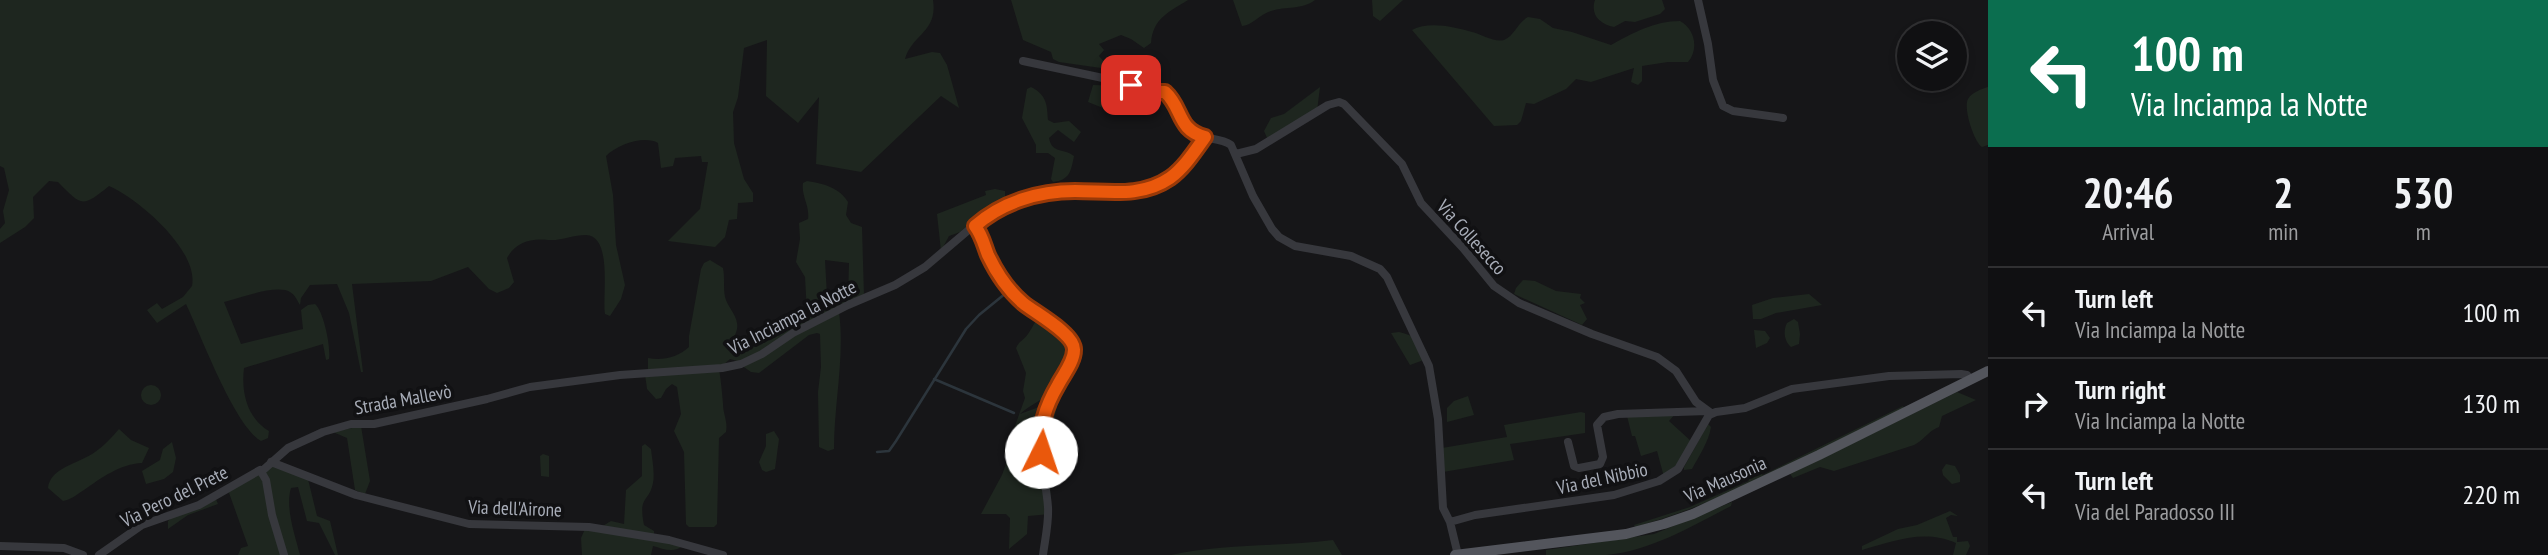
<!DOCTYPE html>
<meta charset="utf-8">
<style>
:root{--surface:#101012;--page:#1e1e20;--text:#f1f3f6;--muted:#9c9d9f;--line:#303032}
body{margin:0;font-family:"PT Sans Narrow",sans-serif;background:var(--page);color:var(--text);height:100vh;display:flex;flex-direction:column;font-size:26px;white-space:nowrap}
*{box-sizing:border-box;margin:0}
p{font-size:23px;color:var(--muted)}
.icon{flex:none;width:38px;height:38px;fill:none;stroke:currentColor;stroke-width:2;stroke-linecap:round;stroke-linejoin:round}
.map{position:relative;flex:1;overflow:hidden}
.side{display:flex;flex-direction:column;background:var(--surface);width:560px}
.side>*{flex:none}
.banner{background:#0b6e4f;color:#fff;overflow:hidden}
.fabs{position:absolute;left:1897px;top:21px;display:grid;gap:14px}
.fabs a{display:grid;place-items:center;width:70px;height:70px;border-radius:50%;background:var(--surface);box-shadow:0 4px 10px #0003,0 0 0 2px var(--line);font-size:35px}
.pin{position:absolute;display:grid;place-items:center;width:60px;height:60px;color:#fff;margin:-30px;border-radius:14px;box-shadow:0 4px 10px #0006}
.me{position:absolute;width:77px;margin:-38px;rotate:4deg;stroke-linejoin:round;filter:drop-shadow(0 0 5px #0008)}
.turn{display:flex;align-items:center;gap:24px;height:147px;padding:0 28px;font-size:32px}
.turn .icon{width:91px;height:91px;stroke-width:2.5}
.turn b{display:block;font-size:49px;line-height:60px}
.eta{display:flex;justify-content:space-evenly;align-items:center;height:119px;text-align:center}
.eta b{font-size:42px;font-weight:600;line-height:49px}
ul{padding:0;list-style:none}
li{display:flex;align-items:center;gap:21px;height:91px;padding:0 28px;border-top:2px solid var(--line)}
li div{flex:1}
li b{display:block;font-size:26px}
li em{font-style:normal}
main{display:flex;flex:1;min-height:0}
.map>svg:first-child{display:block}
.green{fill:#1e261f;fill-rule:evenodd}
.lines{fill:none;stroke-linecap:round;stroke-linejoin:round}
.stream{stroke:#2c353c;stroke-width:2.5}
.minor{stroke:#37383d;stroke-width:8}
.major{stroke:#53555c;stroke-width:10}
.route-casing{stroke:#983908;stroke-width:18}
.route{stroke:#ea580c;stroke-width:12}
.labels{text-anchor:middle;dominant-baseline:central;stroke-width:7;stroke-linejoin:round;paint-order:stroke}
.street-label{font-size:19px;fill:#a8adb8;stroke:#111113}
</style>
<main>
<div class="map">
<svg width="1988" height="555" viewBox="0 0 1988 555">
<rect width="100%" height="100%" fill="#161618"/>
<!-- green -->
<path class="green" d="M0 0H933C938 32 912 34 905 59L932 52 940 53 947 65 959 108 941 96 861 172 816 164 819 97 798 123 766 96 767 40 744 48 738 97 733 112 734 143 744 179 753 193V202L738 203 737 219 729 220 725 237 715 247 668 241 700 209 708 162H702L701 156 675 158 673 166 661 168 658 143C644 135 617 145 606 156L613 195 616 245 625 285 621 299 610 316 605 314C602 296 613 236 586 235 573 235 561 241 548 240 531 238 516 242 507 258L514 282 509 288 497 293 489 289 468 267 431 281 352 284 363 372H361L349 313 337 284 310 285 301 298 300 305C297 300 295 295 290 292 277 284 239 298 224 302L241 344 303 329 301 310 308 305 315 304C324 312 331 348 329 359L326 360 323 344 244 368C241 392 247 418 269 431L268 438 261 441C234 425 201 335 186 304L157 323 147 310 157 303 162 309 183 297 192 286C199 251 139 199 109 186 81 209 81 205 58 182L49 181 33 197 34 218 25 227 0 243V229L5 223 3 211 9 190 4 168 0 166Z
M1011 0H1188C1169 12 1153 18 1151 43L1144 48 1131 39 1121 35 1099 44 1104 50 1099 56 1105 63V66L1101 68 1059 62 1053 59 1051 52 1023 40Z
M1233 0H1315C1302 10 1286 6 1271 11 1260 14 1253 25 1242 26Z
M1372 0H1403L1380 21 1373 16Z
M1595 0H1662L1665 9 1660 14 1635 22 1625 21 1614 27C1600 24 1590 15 1595 0Z
M1528 17 1540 19 1553 28 1572 32 1611 45C1633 33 1654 21 1680 21 1695 29 1699 49 1688 62H1668L1642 66V81L1638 85 1631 82 1634 68 1591 82 1576 79 1566 89 1534 104 1526 103 1521 121 1517 125 1494 126 1412 30C1429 21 1454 27 1472 32 1481 34 1495 43 1504 40 1514 36 1518 22 1528 17Z
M1093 85 1126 86 1118 114 1088 102Z
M1031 87C1047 95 1047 105 1048 120L1054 123 1069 121 1081 132 1074 142 1058 130 1049 138C1052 154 1064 148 1074 156 1071 171 1070 180 1053 182L1051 179 1055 158 1048 153H1036V145L1022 118 1027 89Z
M1320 87 1317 111 1268 140 1264 131 1271 118 1284 114Z
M1988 87V145L1982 147C1974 142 1963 108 1968 99 1972 92 1982 89 1988 87Z
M807 181C822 183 840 188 848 202L846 215 851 223 862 227 864 296 741 362 730 359 722 366 648 372V358C663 361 678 357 689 347V336L701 269 704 263 710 260 723 268C725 278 723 287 725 297 727 306 736 314 737 323 739 333 730 339 733 349L738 350 807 313 805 277 796 262 800 239 799 223 808 219C810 206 801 196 803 183ZM825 260 849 263 848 298 835 299 827 296Z
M995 189 1005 191V199L992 206 960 232 949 236 941 251 937 214 986 195 985 191Z
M1523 280 1535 281 1556 291 1581 294 1580 298 1585 303 1580 305 1587 319 1582 325 1514 294 1516 288Z
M1809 294 1822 305 1776 313 1761 319H1753L1752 305 1773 298Z
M839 312C845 357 834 403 834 449L828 451 819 447 818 392 821 367 820 334 817 333 809 335 759 373 751 372 741 365Z
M1050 313 1059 318 1057 330C1080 353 1061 357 1052 378 1051 383 1051 391 1047 394 1040 402 1028 406 1020 414L1039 407 1057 406 1051 432 1050 514 1028 516 1027 534 1009 549 1010 518 1006 514H981L1002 475 1011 450 1007 448 1025 398 1023 391 1026 373 1016 348C1019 341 1024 340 1028 334 1036 323 1035 316 1050 313Z
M1794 319 1798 322 1800 334 1799 344 1791 347C1784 341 1783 331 1787 323Z
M1754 330 1765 331 1770 338 1767 343 1756 348Z
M1399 332C1414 335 1426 344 1429 358L1410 365 1391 333Z
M719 369C721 381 722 391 723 404 723 414 728 421 726 432L719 438 717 524 714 527H689L686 524 684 452 674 431 681 414 677 387 672 384 666 389 661 398 656 399 647 389 645 374Z
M141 395a10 10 0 1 1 20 0a10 10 0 1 1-20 0Z
M1957 392 1976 400 1942 416 1939 427C1928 431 1924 440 1914 445L1834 471 1820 467 1793 478 1790 474Z
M1468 396 1474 415 1447 422V408L1454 401Z
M1903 406 1904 409C1819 450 1726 502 1635 527L1634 525 1690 507 1749 481 1744 473 1747 466H1751L1763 475Z
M1581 412 1585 413V433L1510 444 1514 460 1443 472 1442 448 1507 437 1504 425Z
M1675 414 1669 421 1692 442 1678 465 1664 477 1657 451 1641 456 1635 436H1632L1627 416Z
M1708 424 1711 427C1709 441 1699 456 1692 469L1684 470V467Z
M361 426 370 481 365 494 355 490 347 438 333 432Z
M119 429 131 440 149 448 142 463C120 464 101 478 84 490 76 495 72 499 63 501L48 488C50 467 81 463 95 452 104 446 112 437 119 429Z
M774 431 779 439 775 469 766 472 762 470 759 462 766 446V434Z
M172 442 176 458 173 472 164 479 146 484 142 471 160 460 163 449Z
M645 444 651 449C652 459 655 472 653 483 649 503 638 495 644 525L654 531V535L601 527 611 521 624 524 626 490 642 476V446Z
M543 454 549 456V477L541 476 540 456Z
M271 463 307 475 317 516 330 521 338 555H335L319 523 307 521 298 487 291 488C285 508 295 535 300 555H238L241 548 248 546 228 490Z
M1946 464 1955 466 1960 475V482L1952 484 1943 475 1942 470Z
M215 497 218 504 188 515 168 529V521L172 517Z
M1732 502 1731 506C1692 526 1651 551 1606 555 1586 555 1566 555 1546 555V550L1654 534Z
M1950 511 1958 516 1951 515 1946 518 1953 537H1957V542L1968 541 1970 546 1966 555H1953L1956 543C1923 529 1895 541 1862 550V546L1898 529 1917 525Z
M585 529 683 545C675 554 663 549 653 546L651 555H582L581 538Z
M1333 540 1342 555H1171C1224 543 1279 547 1333 540Z"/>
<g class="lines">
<!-- stream -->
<path class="stream" d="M934 379 1014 413
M877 452 889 451 896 441 966 329 979 315 1006 293"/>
<!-- minor -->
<path class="minor" d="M1698 0 1708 44 1713 80 1723 106 1733 111 1783 118
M1023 61 1131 84 1148 92H1165C1176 102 1178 120 1189 130 1200 141 1219 136 1231 145L1253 196 1272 229 1279 237 1295 246 1351 256 1380 269 1387 277 1429 366 1438 419 1443 508 1450 522 1458 555
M1236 154 1256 149 1328 105 1339 102 1344 104 1402 164 1421 203 1463 248 1494 286 1519 303 1592 334 1657 357 1676 371 1696 402 1711 413
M975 226C982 234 984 244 988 254 996 271 1009 290 1022 302 1037 316 1063 325 1072 343 1080 357 1046 403 1042 422 1036 450 1046 479 1048 507 1049 523 1045 539 1043 555
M1568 442 1574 466 1579 468 1600 464 1603 457 1597 425 1604 417 1618 414 1707 411
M271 462 356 495 469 524 589 527 669 540 723 555
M262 471 288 448 323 432 351 424H374L487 399 530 387 620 375 722 368 741 364 762 354 793 333 848 305 895 285 925 267 985 216 1015 201 1050 192 1130 193 1154 187 1171 177 1205 137
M1450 522 1475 515 1614 495 1659 481 1678 469 1709 415 1716 412 1745 408 1792 389 1889 376 1961 374 1967 375 1970 379
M0 546 64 548 83 555
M99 555 142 525 199 505 260 470 266 480 272 515 284 555"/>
<!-- major -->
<path class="major" d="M1455 555 1626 534 1664 524 1693 514 1819 455 1988 371"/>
</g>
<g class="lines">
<defs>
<path id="route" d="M1041 452C1039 427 1045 407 1058 385 1063 375 1074 362 1074 350 1075 334 1035 313 1023 303 1009 291 996 272 988 255 984 245 982 235 975 226 1002 202 1039 191 1075 191 1108 191 1141 198 1170 178 1184 168 1195 151 1205 137 1177 130 1183 108 1165 92H1148L1131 85"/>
</defs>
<!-- route casing -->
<use href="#route" class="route-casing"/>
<!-- route -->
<use href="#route" class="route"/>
</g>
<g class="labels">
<!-- street labels -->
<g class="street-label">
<text transform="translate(1472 237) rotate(48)">Via Collesecco</text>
<text transform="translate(792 317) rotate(-27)">Via Inciampa la Notte</text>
<text transform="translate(403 399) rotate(-10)">Strada Mallevò</text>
<text transform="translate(1602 478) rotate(-12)">Via del Nibbio</text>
<text transform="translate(1725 479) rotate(-24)">Via Mausonia</text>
<text transform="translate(174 496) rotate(-26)">Via Pero del Prete</text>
<text transform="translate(515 508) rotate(2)">Via dell'Airone</text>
</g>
</g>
</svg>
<div class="fabs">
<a><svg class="icon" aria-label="layers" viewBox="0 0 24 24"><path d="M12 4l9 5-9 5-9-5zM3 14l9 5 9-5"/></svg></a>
</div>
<div class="pin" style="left:1131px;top:85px;background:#d93025"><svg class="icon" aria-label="arrive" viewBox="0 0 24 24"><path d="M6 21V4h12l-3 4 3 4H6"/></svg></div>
<svg class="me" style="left:1041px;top:452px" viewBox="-20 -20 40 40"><circle r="19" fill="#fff"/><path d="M0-13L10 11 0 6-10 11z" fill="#ea580c"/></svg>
</div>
<section class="side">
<div class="banner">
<div class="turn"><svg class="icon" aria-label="left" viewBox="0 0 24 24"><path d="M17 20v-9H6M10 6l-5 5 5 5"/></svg><div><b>100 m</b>Via Inciampa la Notte</div></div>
</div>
<div class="eta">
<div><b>20:46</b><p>Arrival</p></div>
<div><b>2</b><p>min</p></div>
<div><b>530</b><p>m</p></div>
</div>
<ul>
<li><svg class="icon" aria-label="left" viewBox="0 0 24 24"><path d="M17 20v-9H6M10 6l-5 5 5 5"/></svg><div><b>Turn left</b><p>Via Inciampa la Notte</p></div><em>100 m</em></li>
<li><svg class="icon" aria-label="right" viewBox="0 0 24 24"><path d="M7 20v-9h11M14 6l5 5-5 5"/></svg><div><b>Turn right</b><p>Via Inciampa la Notte</p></div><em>130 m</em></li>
<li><svg class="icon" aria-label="left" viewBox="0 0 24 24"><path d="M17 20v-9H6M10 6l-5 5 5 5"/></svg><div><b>Turn left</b><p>Via del Paradosso III</p></div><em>220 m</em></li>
</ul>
</section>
</main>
